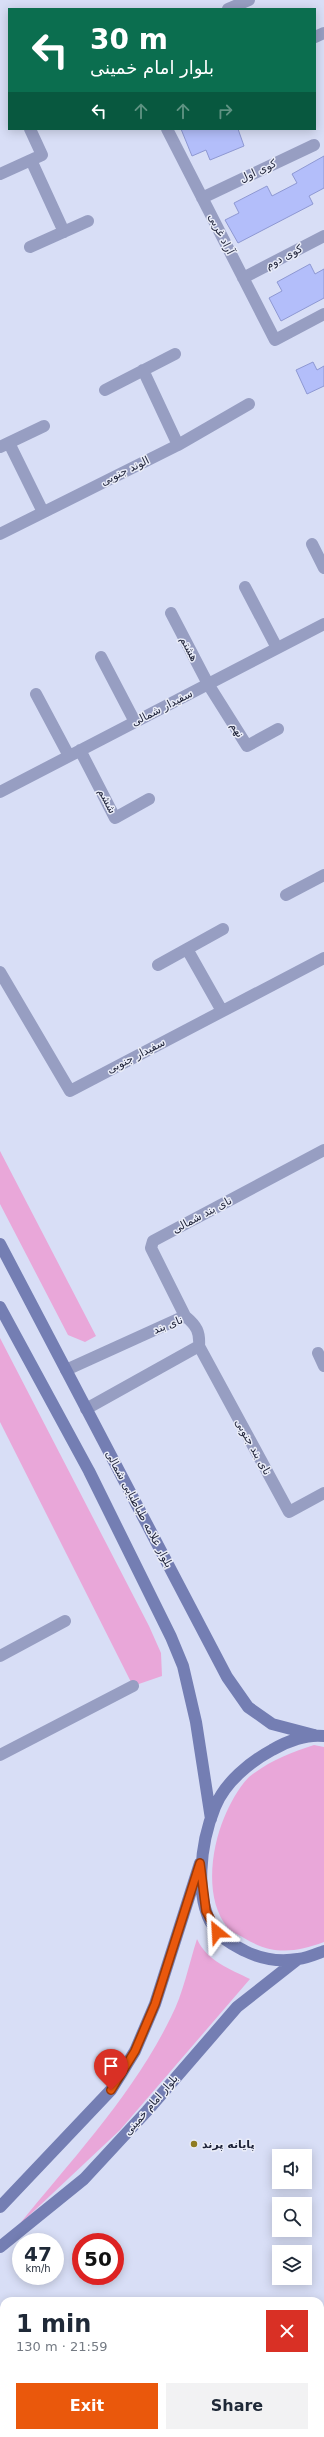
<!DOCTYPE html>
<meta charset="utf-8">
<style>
:root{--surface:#fff;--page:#f2f2f3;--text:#1f2937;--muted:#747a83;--accent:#ea580c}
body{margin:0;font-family:"DejaVu Sans","Noto Naskh Arabic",sans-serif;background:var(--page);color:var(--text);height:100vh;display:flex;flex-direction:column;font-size:15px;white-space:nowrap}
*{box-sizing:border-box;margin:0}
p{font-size:13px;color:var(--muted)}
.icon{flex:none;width:22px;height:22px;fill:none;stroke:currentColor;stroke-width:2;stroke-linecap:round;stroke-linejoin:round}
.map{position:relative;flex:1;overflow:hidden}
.details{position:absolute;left:0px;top:2297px;width:324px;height:140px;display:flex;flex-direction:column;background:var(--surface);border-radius:12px 12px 0 0;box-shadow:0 2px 10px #0003}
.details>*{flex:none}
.top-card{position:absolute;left:8px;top:8px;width:308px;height:122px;border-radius:0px;box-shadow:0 2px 10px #0003;background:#0b6e4f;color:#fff;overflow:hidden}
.fabs{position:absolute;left:272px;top:2149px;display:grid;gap:8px}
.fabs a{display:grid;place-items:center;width:40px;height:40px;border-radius:0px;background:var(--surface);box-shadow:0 2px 10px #0003;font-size:20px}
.speed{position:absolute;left:12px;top:2233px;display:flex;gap:8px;font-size:20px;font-weight:700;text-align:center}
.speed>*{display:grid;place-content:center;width:52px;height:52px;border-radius:50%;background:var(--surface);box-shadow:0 2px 10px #0003;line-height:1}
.speed small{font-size:10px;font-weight:400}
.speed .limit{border:6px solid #d22;background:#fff;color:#111}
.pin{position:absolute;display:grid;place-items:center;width:34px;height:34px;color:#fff;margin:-41px -17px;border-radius:50% 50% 50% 0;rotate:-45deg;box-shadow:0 0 4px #0007}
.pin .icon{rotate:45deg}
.me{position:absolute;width:44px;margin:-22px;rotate:333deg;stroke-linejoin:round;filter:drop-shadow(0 0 3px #0008)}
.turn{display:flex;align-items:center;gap:14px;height:84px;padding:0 16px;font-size:18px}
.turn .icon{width:52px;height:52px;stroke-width:2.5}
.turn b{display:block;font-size:28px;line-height:34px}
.lanes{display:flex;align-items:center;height:38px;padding:0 16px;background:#0003;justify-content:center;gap:20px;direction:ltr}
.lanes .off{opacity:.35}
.round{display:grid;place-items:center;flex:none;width:42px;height:42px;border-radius:0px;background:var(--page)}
.headline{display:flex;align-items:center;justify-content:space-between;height:68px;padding:0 16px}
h1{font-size:24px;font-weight:600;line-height:30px}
.primary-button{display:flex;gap:8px;margin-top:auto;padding:8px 16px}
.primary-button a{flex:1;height:46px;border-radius:0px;background:var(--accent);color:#fff;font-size:16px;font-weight:600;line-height:46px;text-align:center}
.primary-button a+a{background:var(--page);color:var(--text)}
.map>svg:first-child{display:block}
.green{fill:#e9a7d9}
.building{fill:#b3befa;stroke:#8e98d2}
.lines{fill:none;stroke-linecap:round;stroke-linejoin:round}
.street{stroke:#979ec2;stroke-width:12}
.secondary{stroke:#747eb3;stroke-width:12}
.route-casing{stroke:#983908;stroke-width:10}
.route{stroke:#ea580c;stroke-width:7}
.poi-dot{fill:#8f7b21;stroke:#e9ecf8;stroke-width:1.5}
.labels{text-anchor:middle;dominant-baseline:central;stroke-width:3;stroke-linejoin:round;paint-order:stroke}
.street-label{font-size:11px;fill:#1d2137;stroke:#e9ecf8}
.poi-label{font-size:11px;font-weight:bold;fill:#1d2137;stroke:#e9ecf8;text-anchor:start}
</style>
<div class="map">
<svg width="324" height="2437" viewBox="0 0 324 2437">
<rect width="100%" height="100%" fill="#d8def6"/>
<!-- green -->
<path class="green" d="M0 1151 96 1336 85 1342 68 1335 0 1204Z
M0 1338 149 1626 161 1653 162 1676 133 1686 0 1422Z
M314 1745 324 1747V1942C294 1953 272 1955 244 1938 239 1935 232 1932 228 1928 204 1900 211 1849 224 1818 230 1804 238 1788 249 1777 269 1761 290 1753 314 1745Z
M197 1939C207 1961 230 1969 250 1979L120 2130 18 2226C72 2159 133 2095 171 2017 183 1994 189 1964 197 1939Z"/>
<!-- building -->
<path class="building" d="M181 129H238L244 146 210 160 206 150 192 156Z
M324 156V188L309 196 313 204 238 243 225 220 239 213 234 203 267 186 272 196 297 183 292 174Z
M310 264 315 274 324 269V298L281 321 269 298 282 291 277 282Z
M313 362 317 370 324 366V386L307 394 296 370Z"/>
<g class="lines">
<!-- street -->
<path class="street" d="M228 9 249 0
M315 37 324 33
M167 129 275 340 324 314
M31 160 64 232
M0 174 42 155 30 129
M202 198 314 145
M30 247 88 221
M243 278 324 236
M143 370 178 445
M105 390 175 354
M9 443 43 512
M0 447 44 426
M0 534 178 445 249 404
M312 544 324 568
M245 587 277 648
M171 613 208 684 247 746 278 729
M101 657 135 722
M36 694 69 756
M80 750 115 818 149 799
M0 792 324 624
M286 895 324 875
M187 949 222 1011
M158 965 223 929
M0 972 70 1091 324 958
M185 1316 151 1248 153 1241 324 1150
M199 1346 289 1512 324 1493
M318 1353 324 1366
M66 1370 185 1316C197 1326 200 1332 199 1346L86 1409
M0 1656 65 1621
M0 1755 133 1686"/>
<!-- secondary -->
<path class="secondary" d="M0 1244 227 1677 248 1707 272 1724 314 1735
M0 1307 89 1471 171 1637 183 1666 196 1722 211 1819
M324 1736C307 1734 287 1741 272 1750 250 1762 225 1782 215 1807 201 1841 192 1901 217 1932 224 1941 236 1946 245 1951 261 1959 280 1962 298 1959 307 1958 316 1954 324 1951
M0 2207 111 2090 135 2051 155 2004 200 1863
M0 2247 84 2179 147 2111 237 2007 298 1959"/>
</g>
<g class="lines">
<defs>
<path id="route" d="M111 2090 135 2051 155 2004 200 1863 206 1911 217 1932"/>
</defs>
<!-- route casing -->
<use href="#route" class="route-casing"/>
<!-- route -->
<use href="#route" class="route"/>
</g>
<!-- markers -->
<circle class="poi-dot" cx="194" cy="2144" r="4"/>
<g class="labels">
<!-- street labels -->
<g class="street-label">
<text transform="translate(258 171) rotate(-25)">کوی اول</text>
<text transform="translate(221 234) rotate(63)">آراد غربی</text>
<text transform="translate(284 257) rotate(-28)">کوی دوم</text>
<text transform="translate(125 471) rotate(-26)">الوند جنوبی</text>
<text transform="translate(189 649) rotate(62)">هشتم</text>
<text transform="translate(162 708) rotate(-27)">سفیدار شمالی</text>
<text transform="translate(237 730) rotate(58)">نهم</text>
<text transform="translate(107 801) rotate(62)">ششم</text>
<text transform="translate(136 1056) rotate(-27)">سفیدار جنوبی</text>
<text transform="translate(202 1215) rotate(-28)">نای بند شمالی</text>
<text transform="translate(168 1325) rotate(-22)">نای بند</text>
<text transform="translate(253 1447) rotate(61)">نای بند جنوبی</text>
<text transform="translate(139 1509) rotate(62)">بلوار علامه طباطبایی شمالی</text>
<text transform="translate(151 2105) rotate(-49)">بلوار امام خمینی</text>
</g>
<!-- poi labels -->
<g class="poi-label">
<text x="202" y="2144">پایانه پرند</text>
</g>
</g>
</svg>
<div class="fabs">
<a><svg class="icon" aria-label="sound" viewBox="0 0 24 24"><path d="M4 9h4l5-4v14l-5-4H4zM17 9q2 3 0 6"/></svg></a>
<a><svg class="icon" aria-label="search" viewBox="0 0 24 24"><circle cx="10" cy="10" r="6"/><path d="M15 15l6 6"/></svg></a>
<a><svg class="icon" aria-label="layers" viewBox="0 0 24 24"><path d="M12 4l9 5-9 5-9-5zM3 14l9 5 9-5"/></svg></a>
</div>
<div class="speed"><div>47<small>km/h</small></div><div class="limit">50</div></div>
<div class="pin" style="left:111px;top:2090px;background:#d93025"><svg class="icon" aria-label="arrive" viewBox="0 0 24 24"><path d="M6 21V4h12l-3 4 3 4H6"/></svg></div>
<svg class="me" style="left:217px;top:1932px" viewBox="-20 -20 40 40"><path d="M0-17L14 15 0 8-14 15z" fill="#ea580c" stroke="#fff" stroke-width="4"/></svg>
<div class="top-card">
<div class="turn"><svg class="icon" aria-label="left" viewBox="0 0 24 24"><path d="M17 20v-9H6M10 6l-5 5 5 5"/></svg><div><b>30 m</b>بلوار امام خمینی</div></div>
<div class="lanes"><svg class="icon" aria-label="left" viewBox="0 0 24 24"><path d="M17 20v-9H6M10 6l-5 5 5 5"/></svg><svg class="icon off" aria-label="ahead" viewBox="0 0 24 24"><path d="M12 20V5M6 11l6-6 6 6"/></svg><svg class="icon off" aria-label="ahead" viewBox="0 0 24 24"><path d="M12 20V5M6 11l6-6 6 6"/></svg><svg class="icon off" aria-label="right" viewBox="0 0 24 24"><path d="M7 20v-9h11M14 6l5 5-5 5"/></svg></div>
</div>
<section class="details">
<div class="headline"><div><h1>1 min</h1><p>130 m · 21:59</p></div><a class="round" style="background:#d93025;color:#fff"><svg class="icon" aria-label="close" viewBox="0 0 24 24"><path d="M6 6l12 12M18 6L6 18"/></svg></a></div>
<div class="primary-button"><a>Exit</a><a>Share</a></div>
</section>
</div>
